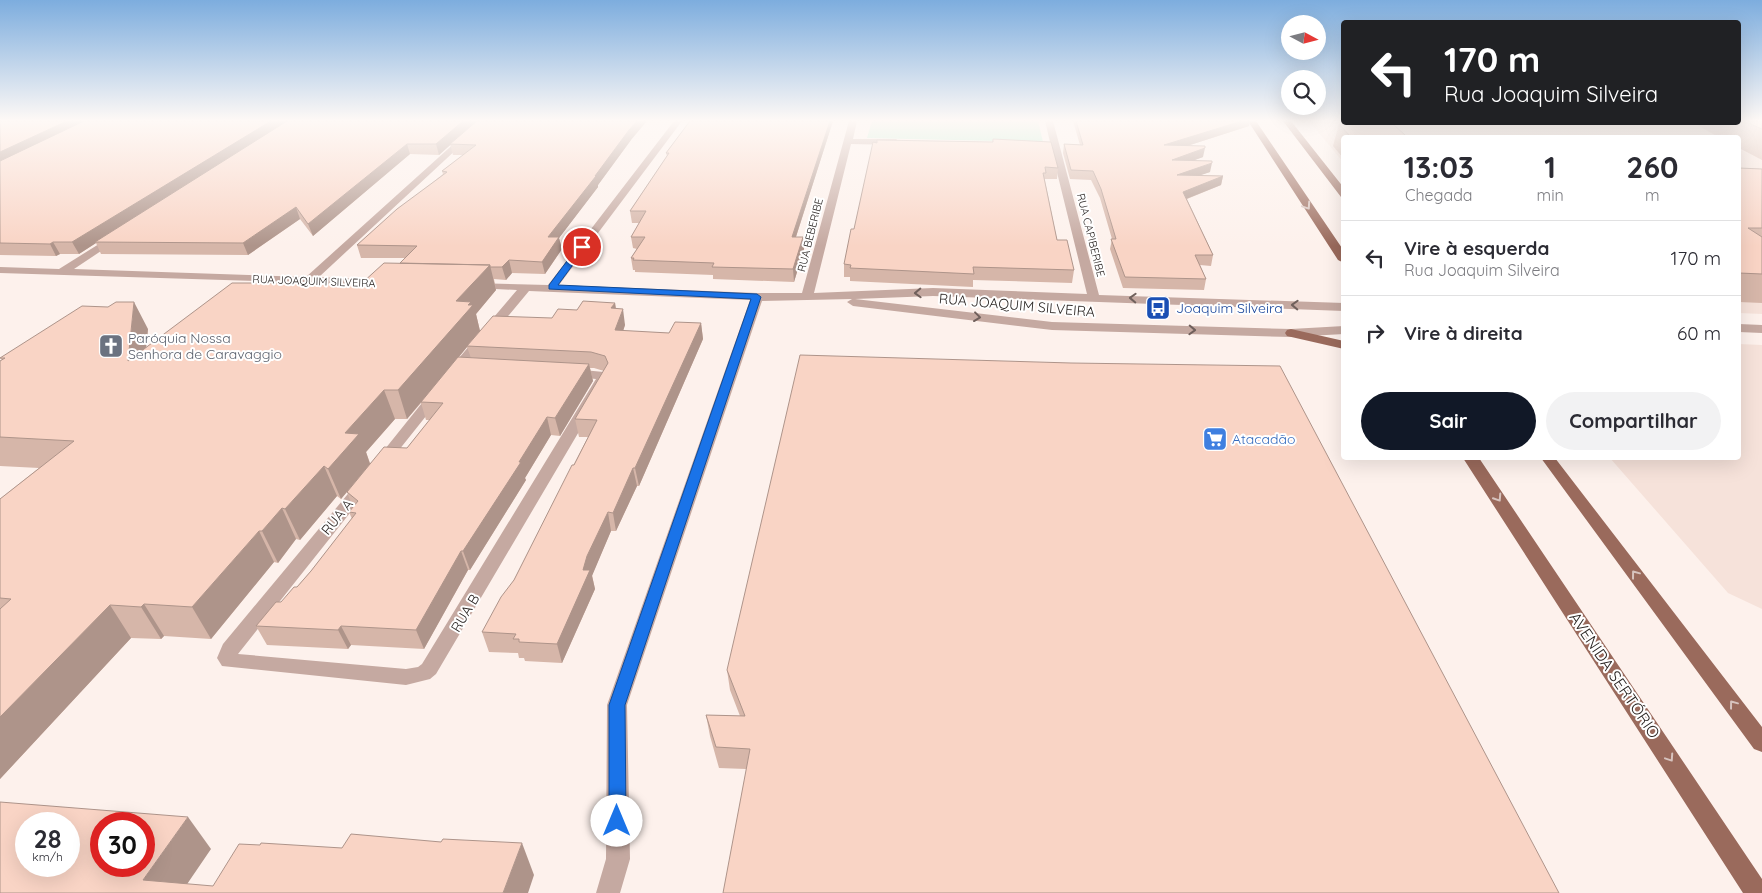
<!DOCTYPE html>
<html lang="pt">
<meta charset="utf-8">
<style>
:root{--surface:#fff;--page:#f2f2f3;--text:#2b2b33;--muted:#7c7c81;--line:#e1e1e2;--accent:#111827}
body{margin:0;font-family:Quicksand,sans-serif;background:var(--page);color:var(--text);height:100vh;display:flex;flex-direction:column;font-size:19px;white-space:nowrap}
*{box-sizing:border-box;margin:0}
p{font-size:16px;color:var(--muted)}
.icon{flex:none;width:28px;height:28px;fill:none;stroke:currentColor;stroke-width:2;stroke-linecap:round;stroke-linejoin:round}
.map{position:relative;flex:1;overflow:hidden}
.panel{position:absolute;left:1341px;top:135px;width:400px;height:325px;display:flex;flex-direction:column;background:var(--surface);border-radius:5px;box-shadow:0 5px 20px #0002}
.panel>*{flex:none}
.top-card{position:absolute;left:1341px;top:20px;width:400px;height:105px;border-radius:5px;box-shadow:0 5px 20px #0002;background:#202124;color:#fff;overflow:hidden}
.needle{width:32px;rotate:97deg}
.tools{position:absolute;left:1281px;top:15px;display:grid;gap:10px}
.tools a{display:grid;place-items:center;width:45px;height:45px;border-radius:50%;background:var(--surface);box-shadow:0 5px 20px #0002;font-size:25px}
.speed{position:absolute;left:15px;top:812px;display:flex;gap:10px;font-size:25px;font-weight:700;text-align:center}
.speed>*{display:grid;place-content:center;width:65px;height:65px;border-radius:50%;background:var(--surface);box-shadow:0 5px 20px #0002;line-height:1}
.speed small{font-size:12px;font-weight:400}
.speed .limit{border:8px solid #d22;background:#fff;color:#111}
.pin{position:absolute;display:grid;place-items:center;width:42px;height:42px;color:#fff;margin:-21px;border:2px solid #fff;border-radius:50%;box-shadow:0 1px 5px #0007}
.me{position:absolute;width:55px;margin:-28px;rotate:0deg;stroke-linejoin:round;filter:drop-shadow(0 0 4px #0008)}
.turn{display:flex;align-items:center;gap:18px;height:105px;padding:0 20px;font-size:22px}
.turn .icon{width:65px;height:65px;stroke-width:2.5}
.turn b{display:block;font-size:35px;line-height:42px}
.eta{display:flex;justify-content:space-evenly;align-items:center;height:85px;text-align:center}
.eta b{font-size:30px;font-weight:700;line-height:35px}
.action{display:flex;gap:10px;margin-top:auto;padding:10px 20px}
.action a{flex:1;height:58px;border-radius:30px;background:var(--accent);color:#fff;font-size:20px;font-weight:700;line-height:58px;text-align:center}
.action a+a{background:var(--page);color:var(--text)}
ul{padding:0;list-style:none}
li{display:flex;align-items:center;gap:15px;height:75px;padding:0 20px;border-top:1px solid var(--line)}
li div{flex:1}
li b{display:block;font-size:19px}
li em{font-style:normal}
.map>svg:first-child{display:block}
.built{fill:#f6e2da}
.green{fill:#b1eecf}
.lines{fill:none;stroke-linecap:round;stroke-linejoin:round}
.minor{fill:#c5a9a1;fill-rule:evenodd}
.major{fill:#9a6a5c;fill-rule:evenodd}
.wall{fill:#d6b6a9;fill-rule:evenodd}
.shaded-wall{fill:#ae948a}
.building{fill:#f9d4c5;stroke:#ae948a;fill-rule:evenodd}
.oneway{stroke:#d7c3be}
.oneway2{stroke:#70605c}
.route{fill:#1a73e8;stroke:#114b97}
.labels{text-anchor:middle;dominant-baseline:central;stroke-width:4;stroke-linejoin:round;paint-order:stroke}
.far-street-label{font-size:11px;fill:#2a2523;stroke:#fff}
.street-label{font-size:14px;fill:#2a2523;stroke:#fff}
.transit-label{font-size:14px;fill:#164399;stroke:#fff;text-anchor:start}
.worship-label{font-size:14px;fill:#5b616d;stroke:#fff;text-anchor:start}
.shop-label{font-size:14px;fill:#366cbe;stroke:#fff;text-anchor:start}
.near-street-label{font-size:16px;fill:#2a2523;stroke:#fff}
</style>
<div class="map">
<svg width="1762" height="893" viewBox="0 0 1762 893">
<rect width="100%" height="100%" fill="#fdf1ec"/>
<!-- built -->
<path class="built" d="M1309 121H1344V122H1739L1762 121V314L1739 313V138H1344V163Z
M1739 344 1762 345V609L1728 593 1610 458H1739Z"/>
<!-- green -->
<path class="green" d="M872 121H1038L1043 142 867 138Z"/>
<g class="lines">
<!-- minor -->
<path class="minor" d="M479 121H487L319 277 383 280 387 281 389 283 387 285 0 273V267L59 269 115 234 119 235 120 237 119 239 74 269 306 277Z
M674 121H682L559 285 757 293H802L849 121H857L853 139H896L900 142 896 145 851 144 814 293 933 288 1087 294 1051 148H1032L1028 145 1032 142H1050L1045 121H1053L1099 295 1344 303V311L933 296 855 299 1052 322 1291 329 1344 326V334L1291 337 1052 330 853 306 847 302 852 299 762 301 627 705 630 859 620 893H596L606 859 607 705 750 300 529 291 459 375H449L447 372 517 290 476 288 470 285 472 283 548 285Z
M1739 324 1762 325V333L1739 332Z
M572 369 604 372 608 374 610 379 436 674 430 679 406 685 222 666 217 658 223 644 357 483H369L371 486 369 489 238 654 406 669 418 667 422 664 596 379 567 376 565 373 567 370Z
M435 392 442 396 387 465H377L374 462 377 459 430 393Z"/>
<!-- major -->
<path class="major" d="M1248 121H1256L1344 251V263L1338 260Z
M1283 121H1291L1344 188V198L1341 197Z
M1291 329 1344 341V349L1287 336 1285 333 1287 330Z
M1463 458H1479L1762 879V893H1743Z
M1541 458H1555L1762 727V752L1754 749Z"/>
</g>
<!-- wall -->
<path class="wall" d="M0 121H477L439 155 410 154 313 236 300 219 248 255 101 254 96 243 79 254H60L56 256 0 255Z
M690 121H833L796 237 804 249 794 282 713 279V275L635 272V270H633L631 258 637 249 633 248 631 237 639 223H632L630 211 667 156 666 153Z
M1073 121H1250L1249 126 1187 146 1203 157 1194 160 1210 172 1200 175 1223 176 1221 185 1187 199 1213 255 1211 266 1200 265 1206 279 1204 290 1123 288 1110 249 1112 239 1100 198 1091 180 1070 179 1063 153 1064 144 1080 145Z
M1739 121H1762V160L1739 148V138H1720L1692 122H1739Z
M1339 124 1406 136 1417 138H1344V159L1333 146Z
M993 139 1058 168 1057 179H1045V181L1057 240 1074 270 1072 283 973 280V287L850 281V277H844V264L854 229 992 142Z
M631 140 598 185V187L559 238 562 249 545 274 512 273 506 280 494 279 496 290 476 314 480 331 552 318 577 310 615 303 616 308 625 325 623 331 669 333 701 323 703 339 639 486H637L616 531H611L592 575 595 589 562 663 525 661 524 658H519L518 653 489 652 482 632 514 580 588 437H579L575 419 604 371 594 368H590L593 381 560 436 551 435 525 478 526 480 470 570H468L424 649 351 645 348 649 267 645 256 626 297 587 311 571 352 519 349 512 353 508 347 492 341 499 337 496 300 540 296 539 278 563 274 562 211 639 164 636 161 639 131 638 0 779V499L39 468 0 466V361L2 360 0 358 148 329 146 347 362 283 400 263 405 258H361L357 245 443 174 442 171 463 155H453L450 144ZM467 347 471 358 459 357ZM421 403 426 420H430L407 448 370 463 366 452 395 419H407Z
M1739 168 1762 169V303L1739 302Z
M1071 363 746 769 719 768 710 736 706 715 740 716 730 690 727 670Z"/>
<!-- shaded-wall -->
<path class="shaded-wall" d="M67 121H93L0 165V152Z
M271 121H290L95 242 96 243 79 254 72 242Z
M463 121H477L439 155 436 144Z
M637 121H647L631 140 598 185V187L559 238 562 249 545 274 542 262 548 237 629 130Z
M830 121H833L792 249V237Z
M1242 121H1250L1249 126 1162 154 1164 145Z
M407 144 410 154 313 236 308 224Z
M1205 148 1203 157 1171 169 1172 160Z
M1212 163 1210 172 1175 184 1177 175Z
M1223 176 1221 185 1181 201 1183 192Z
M296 207 300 219 248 255 243 243Z
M803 237 804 249 794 282 793 269Z
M53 242 60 254 56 256 50 244Z
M509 260 512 273 506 280 502 267Z
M490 265 496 290 476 314 480 331 467 346V347L407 419 398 390 456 301Z
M134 302 148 329 142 389 128 361Z
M615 303 617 319 611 308Z
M623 309 625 325 618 346 615 330Z
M701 323 703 339 639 486 635 468Z
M589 364 593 381 560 436 555 418Z
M384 390 395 419 366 452 370 464 341 499 328 469 345 433Z
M547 417 551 435 525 478 526 480 470 570 463 551Z
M324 466 337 496 300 540 285 509Z
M633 468 637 486 616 531 613 513Z
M282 508 296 539 278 563 262 531Z
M608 512 611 531 592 576 595 589 562 663 557 644 587 556Z
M259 531 274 562 211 639 192 607Z
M461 551 468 570 424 649 416 630Z
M144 604 164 636 161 639 141 607Z
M110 605 131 638 0 779V717Z
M341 626 351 645 348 649 338 630Z
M188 817 211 849 181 893 143 880Z
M522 843 534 875 528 893H503Z"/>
<!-- building -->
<path class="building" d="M0 121H67L0 152Z
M84 121H271L72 242H53L50 244 0 243V161Z
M287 121H463L436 144H407L308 224 296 207 243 243 95 242Z
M477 121H637L629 130 595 176H596L548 237H559L542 262 509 260 502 267H490V265L400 263 417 246 357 245 397 209 447 172 442 171 476 145 450 144Z
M690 121H830L792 237H803L793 269 712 267 714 263 633 260 634 258H631L645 237H631L646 211H630L669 153H666Z
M1076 121H1242L1164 145 1205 146V148L1172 160 1212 161V163L1177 175 1223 176 1183 192 1213 255H1195L1206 279 1125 277 1111 239H1116L1101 189 1093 171 1071 170 1064 144 1083 145Z
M1744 121H1762V129Z
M1339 124 1394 125 1406 136H1415L1417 138H1352Z
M993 139 1051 142 1058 168 1045 167 1046 173H1043L1057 240H1067L1074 270 973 267 974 274 850 268 851 265 844 264 851 229H854L873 142 877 143V140L993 142Z
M1739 168 1762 169V228H1748L1762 237V274L1739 273Z
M384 263 490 265 456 301 471 302 468 305H473L398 390H384L345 433 359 434 328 469 324 466 285 509 282 508 262 531H259L192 607 144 604 141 607 110 605 0 717V609L11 599 0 598V499L74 441 0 437V361L5 358H0L82 306 108 307 116 302H134L128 361 232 283H362Z
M583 301 615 303 611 308 623 309 615 330 669 333 675 322 701 323 635 468H633L613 513 608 512 587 556 583 570H590L557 644 519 642V639H513L516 634 482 632 501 597 514 580 572 465H574L597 420 575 419 608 363 605 356 591 352 467 346 493 316 552 318 558 309 577 310Z
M800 355 1071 363 1280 366 1559 893H723L750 749 716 747 706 715 745 716 727 670Z
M458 357 589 364 555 418 547 417 519 462H521L463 551H461L416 630 341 626 338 630 256 626 276 602H281L294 587H297L311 571 356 513 349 512 358 501 347 492 384 447 407 448 443 403 421 402Z
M0 802 188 817 143 880 213 886 239 844 260 845 261 843 342 848 351 834 441 842 443 839 522 843 503 893H0ZM26 824H69V866H26ZM101 824H144V866H101Z"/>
<!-- one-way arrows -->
<defs><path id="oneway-chevron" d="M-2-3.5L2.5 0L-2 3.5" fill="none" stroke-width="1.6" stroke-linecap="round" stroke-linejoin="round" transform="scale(1.25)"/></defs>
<g class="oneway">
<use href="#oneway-chevron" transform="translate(1307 206) rotate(56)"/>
<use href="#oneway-chevron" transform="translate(1498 498) rotate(57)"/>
<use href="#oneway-chevron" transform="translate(1635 574) rotate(-127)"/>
<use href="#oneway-chevron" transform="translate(1733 704) rotate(-127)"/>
<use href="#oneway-chevron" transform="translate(1670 758) rotate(56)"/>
</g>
<g class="oneway2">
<use href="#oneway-chevron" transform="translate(918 293) rotate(178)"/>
<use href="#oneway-chevron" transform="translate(1133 298) rotate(-178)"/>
<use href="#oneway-chevron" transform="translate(1295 305) rotate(-178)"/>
<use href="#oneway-chevron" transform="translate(977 317) rotate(7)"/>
<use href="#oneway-chevron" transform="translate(1192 330) rotate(2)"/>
</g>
<!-- sky -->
<linearGradient id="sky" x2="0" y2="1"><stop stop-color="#7dadde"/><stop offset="0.49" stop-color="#fef9f6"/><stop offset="1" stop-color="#fef9f6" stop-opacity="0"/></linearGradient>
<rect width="1762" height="246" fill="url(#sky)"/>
<!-- route -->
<path class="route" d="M582 244 586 247 558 285 757 294 761 297 625 705 626 821 624 826 617 829 611 826 609 821V705L751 299 549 289V285L579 245Z"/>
<!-- icons -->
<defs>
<symbol id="bus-square" viewBox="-11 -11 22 22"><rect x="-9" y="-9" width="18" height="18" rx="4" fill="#1a4fb4" stroke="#fff"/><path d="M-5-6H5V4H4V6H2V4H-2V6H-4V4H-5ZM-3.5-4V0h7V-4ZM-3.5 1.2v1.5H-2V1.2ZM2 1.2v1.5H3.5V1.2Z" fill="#fff"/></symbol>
<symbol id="church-square" viewBox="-11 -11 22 22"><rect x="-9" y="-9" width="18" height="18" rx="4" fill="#6b7280" stroke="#fff"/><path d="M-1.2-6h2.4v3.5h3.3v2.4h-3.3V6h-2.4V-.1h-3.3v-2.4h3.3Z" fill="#fff"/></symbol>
<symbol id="supermarket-square" viewBox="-11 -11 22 22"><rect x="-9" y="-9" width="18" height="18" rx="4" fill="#3f7fe0" stroke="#fff"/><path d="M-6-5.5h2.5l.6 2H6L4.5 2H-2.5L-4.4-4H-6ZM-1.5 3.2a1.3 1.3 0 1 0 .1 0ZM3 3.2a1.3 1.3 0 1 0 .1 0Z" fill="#fff"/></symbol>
</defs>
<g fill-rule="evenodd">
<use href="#bus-square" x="1144" y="294" width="28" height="28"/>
<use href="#church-square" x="97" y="332" width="28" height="28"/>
<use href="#supermarket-square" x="1201" y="425" width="28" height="28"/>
</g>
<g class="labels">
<!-- far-street labels -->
<g class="far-street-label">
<text transform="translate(810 235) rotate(-76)">RUA BEBERIBE</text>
<text transform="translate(1091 235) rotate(76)">RUA CAPIBERIBE</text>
<text transform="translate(314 281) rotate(2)">RUA JOAQUIM SILVEIRA</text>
</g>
<!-- street labels -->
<g class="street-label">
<text transform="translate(1017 305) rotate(5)">RUA JOAQUIM SILVEIRA</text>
<text transform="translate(337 517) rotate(-51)">RUA A</text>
<text transform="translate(465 613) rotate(-59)">RUA B</text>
</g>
<!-- transit labels -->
<g class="transit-label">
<text x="1176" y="308">Joaquim Silveira</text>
</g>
<!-- worship labels -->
<g class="worship-label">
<text x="128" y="338">Paróquia Nossa<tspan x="128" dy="16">Senhora de Caravaggio</tspan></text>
</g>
<!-- shop labels -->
<g class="shop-label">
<text x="1232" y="439">Atacadão</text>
</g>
<!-- near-street labels -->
<g class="near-street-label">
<text transform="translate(1615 675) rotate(56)">AVENIDA SERTÓRIO</text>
</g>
</g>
</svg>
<div class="tools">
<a><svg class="needle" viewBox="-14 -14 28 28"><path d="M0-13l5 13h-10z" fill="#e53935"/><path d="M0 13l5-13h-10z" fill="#7c7c81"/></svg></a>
<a><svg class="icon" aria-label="search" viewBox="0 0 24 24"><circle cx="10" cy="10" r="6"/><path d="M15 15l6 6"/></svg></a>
</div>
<div class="speed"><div>28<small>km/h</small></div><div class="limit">30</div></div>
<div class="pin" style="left:582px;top:247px;background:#d93025"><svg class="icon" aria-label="arrive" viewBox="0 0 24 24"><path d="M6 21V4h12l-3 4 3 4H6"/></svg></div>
<svg class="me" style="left:617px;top:821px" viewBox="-20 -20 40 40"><circle r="19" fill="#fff"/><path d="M0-13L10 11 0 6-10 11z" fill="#1a73e8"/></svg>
<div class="top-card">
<div class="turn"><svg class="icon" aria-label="left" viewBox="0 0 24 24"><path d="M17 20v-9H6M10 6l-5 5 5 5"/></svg><div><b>170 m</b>Rua Joaquim Silveira</div></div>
</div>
<section class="panel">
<div class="eta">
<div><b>13:03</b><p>Chegada</p></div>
<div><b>1</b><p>min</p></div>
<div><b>260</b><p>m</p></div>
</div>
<ul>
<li><svg class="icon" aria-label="left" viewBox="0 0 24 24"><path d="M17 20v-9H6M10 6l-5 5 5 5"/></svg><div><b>Vire à esquerda</b><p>Rua Joaquim Silveira</p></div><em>170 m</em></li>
<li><svg class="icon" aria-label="right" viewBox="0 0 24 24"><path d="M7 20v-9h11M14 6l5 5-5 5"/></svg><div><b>Vire à direita</b></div><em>60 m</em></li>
</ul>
<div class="action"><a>Sair</a><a>Compartilhar</a></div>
</section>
</div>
